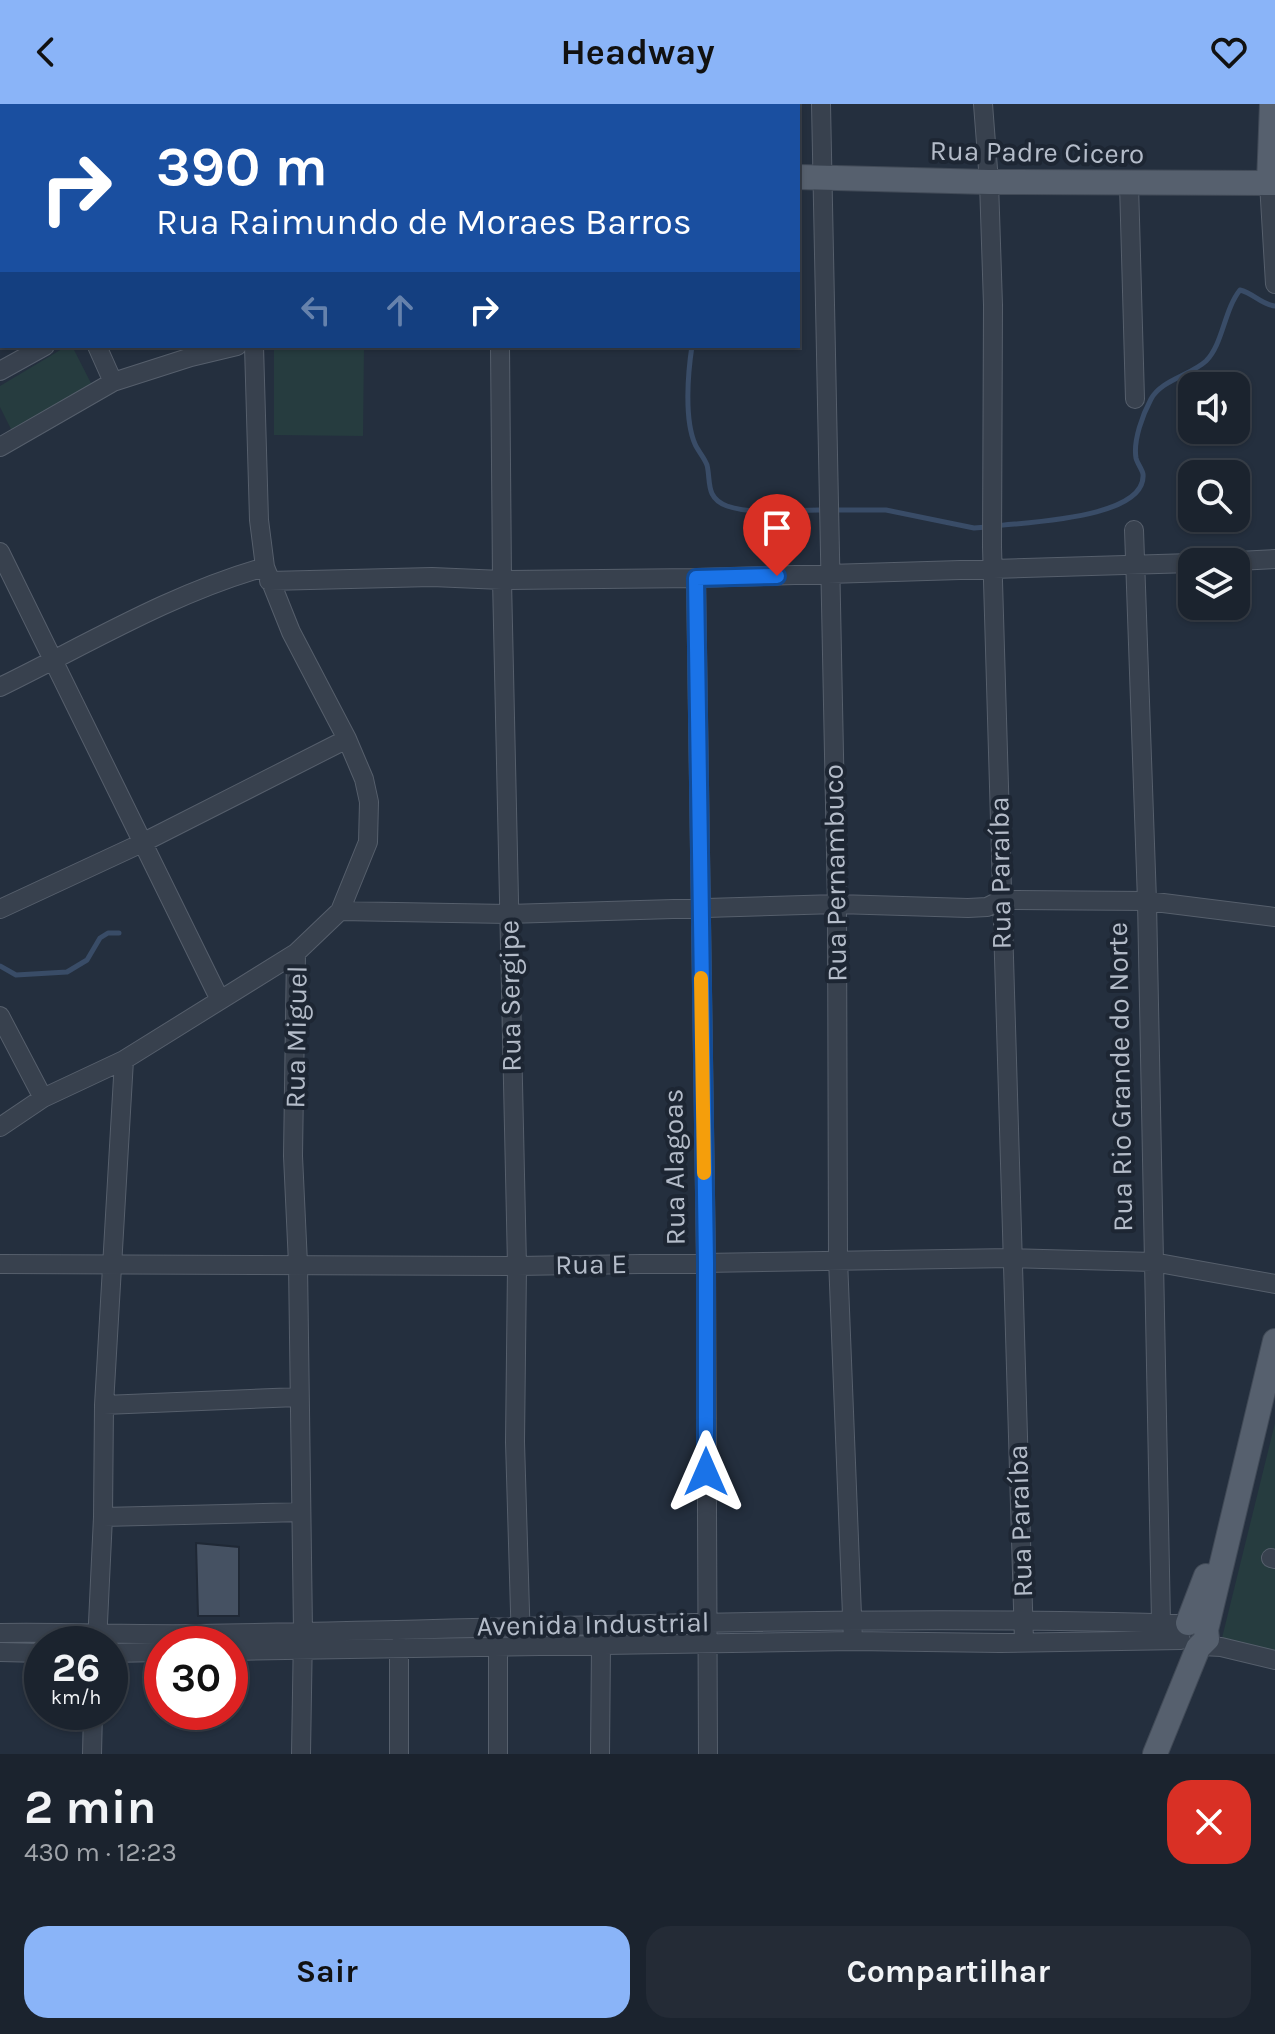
<!DOCTYPE html>
<html lang="pt">
<meta charset="utf-8">
<style>
:root{--surface:#1b232e;--page:#242b36;--text:#f1f3f6;--muted:#a0a4aa;--line:#39404a;--accent:#8ab4f8}
body{margin:0;font-family:Karla,sans-serif;background:var(--page);color:var(--text);height:100vh;display:flex;flex-direction:column;font-size:30px;white-space:nowrap}
*{box-sizing:border-box;margin:0}
p{font-size:26px;color:var(--muted)}
.icon{flex:none;width:44px;height:44px;fill:none;stroke:currentColor;stroke-width:2;stroke-linecap:round;stroke-linejoin:round}
.map{position:relative;height:1650px;overflow:hidden}
.drawer{display:flex;flex-direction:column;background:var(--surface);flex:1}
.drawer>*{flex:none}
.hud{position:absolute;left:0px;top:0px;width:800px;height:244px;box-shadow:0 2px 6px #0004,0 0 0 2px var(--line);background:#1a4fa0;color:#fff;overflow:hidden}
.controls{position:absolute;left:1178px;top:268px;display:grid;gap:16px}
.controls a{display:grid;place-items:center;width:72px;height:72px;border-radius:16px;background:var(--surface);box-shadow:0 2px 6px #0004,0 0 0 2px var(--line);font-size:40px}
.speed{position:absolute;left:24px;top:1522px;display:flex;gap:16px;font-size:40px;font-weight:700;text-align:center}
.speed>*{display:grid;place-content:center;width:104px;height:104px;border-radius:50%;background:var(--surface);box-shadow:0 2px 6px #0004,0 0 0 2px var(--line);line-height:1}
.speed small{font-size:20px;font-weight:400}
.speed .limit{border:12px solid #d22;background:#fff;color:#111}
.pin{position:absolute;display:grid;place-items:center;width:68px;height:68px;color:#fff;margin:-82px -34px;border-radius:50% 50% 50% 0;rotate:-45deg;box-shadow:0 0 8px #0007}
.pin .icon{rotate:45deg}
.me{position:absolute;width:88px;margin:-44px;rotate:0deg;stroke-linejoin:round;filter:drop-shadow(0 0 6px #0008)}
.turn{display:flex;align-items:center;gap:28px;height:168px;padding:0 24px;font-size:36px}
.turn .icon{width:104px;height:104px;stroke-width:2.5}
.turn b{display:block;font-size:56px;line-height:68px}
.lanes{display:flex;align-items:center;height:76px;padding:0 24px;background:#0003;justify-content:center;gap:40px;direction:ltr}
.lanes .off{opacity:.35}
.round{display:grid;place-items:center;flex:none;width:84px;height:84px;border-radius:24px;background:var(--page)}
.head{display:flex;align-items:center;justify-content:space-between;height:136px;padding:0 24px}
h1{font-size:48px;font-weight:700;line-height:60px}
.cta{display:flex;gap:16px;margin-top:auto;padding:16px 24px}
.cta a{flex:1;height:92px;border-radius:24px;background:var(--accent);color:#111;font-size:32px;font-weight:700;line-height:92px;text-align:center}
.cta a+a{background:var(--page);color:var(--text)}
header{display:flex;justify-content:space-between;align-items:center;height:104px;padding:0 24px;background:var(--accent);color:#111;font-size:36px;font-weight:700}
.map>svg:first-child{display:block}
.green{fill:#263c3f}
.lines{fill:none;stroke-linecap:round;stroke-linejoin:round}
.stream{stroke:#394c67;stroke-width:5}
.building{fill:#455162;stroke:#1f2835;stroke-width:2}
.minor-casing{stroke:#565f6c;stroke-width:20}
.major-casing{stroke:#414a57;stroke-width:26}
.minor{stroke:#38414e;stroke-width:18}
.major{stroke:#56606e;stroke-width:24}
.route-casing{stroke:#114b97;stroke-width:20}
.route{stroke:#1a73e8;stroke-width:14}
.slow{stroke:#f59e0b;stroke-width:14}
.labels{text-anchor:middle;dominant-baseline:central;stroke-width:8;stroke-linejoin:round;paint-order:stroke}
.street-label{font-size:28px;fill:#b4bcc9;stroke:#1d2633}
</style>
<header><svg class="icon" aria-label="back" viewBox="0 0 24 24"><path d="M15 5l-7 7 7 7"/></svg>Headway<svg class="icon" aria-label="heart" viewBox="0 0 24 24"><path d="M12 20l-8-8c-3-5 5-10 8-4 3-6 11-1 8 4z"/></svg></header>
<div class="map">
<svg width="1275" height="1650" viewBox="0 0 1275 1650">
<rect width="100%" height="100%" fill="#242f3e"/>
<!-- green -->
<path class="green" d="M67 242H72L94 285 12 327 0 303V282Z
M274 242H364L363 332 274 331Z
M1275 1319V1550L1221 1538Z"/>
<g class="lines">
<!-- stream -->
<path class="stream" d="M560 0 565 2
M692 242C688 268 684 315 695 340 698 347 704 353 707 361 711 377 705 394 727 402 757 412 794 405 825 406
M835 406H886L974 424 987 423
M996 422C1024 418 1147 415 1143 370 1142 365 1137 359 1136 354 1133 336 1143 310 1151 295 1161 276 1191 271 1206 257 1223 240 1224 206 1240 186 1253 189 1262 201 1275 202
M0 862 16 871 67 868 87 856 100 834 108 829H119"/>
</g>
<!-- building -->
<path class="building" d="M196 1439 239 1443V1512H198Z"/>
<g class="lines">
<defs>
<path id="minor" d="M821 0 837 800 838 1155 853 1537
M983 0 989 78 993 201 992 443 1024 1538
M256 2V0
M1269 79 1275 180
M1129 80 1135 295
M0 93 2 92
M97 242 113 278
M500 242 502 476 517 1162 515 1338 521 1541
M0 267 45 242
M0 343 113 278 191 253 237 242
M1134 426 1147 797 1161 1519
M0 448 220 896
M1217 458 1275 455
M696 474 706 1158 708 1650
M269 477 432 473 502 476 696 474 1192 459
M0 583C86 541 172 489 265 463
M0 805 142 739 347 635
M340 807 508 810 837 800 968 804 987 803 1001 796 1147 797 1275 813
M296 849 293 1052 298 1160 303 1527 301 1650
M0 912 43 994
M0 1023 43 994 124 956 296 849 340 807 368 738 369 698 364 675 347 635 291 528 265 463 259 416 254 242
M0 1160 517 1162 1011 1154 1153 1158 1275 1180
M104 1301 298 1293
M103 1413 301 1408
M1271 1454 1275 1455
M0 1529C67 1528 133 1531 200 1530 528 1525 857 1509 1185 1520
M97 1540 103 1413 104 1301 124 956
M498 1542V1650
M1202 1542 1221 1543 1275 1556
M230 1547 853 1537 1000 1539 1181 1536
M0 1548 42 1549
M110 1549 162 1548
M92 1650 93 1608
M399 1650V1542
M600 1650 601 1540"/>
<path id="major" d="M688 0V2
M798 73 989 78 1275 79
M1269 79 1272 0
M1188 1519 1206 1472
M1155 1650 1198 1544 1207 1535 1206 1526 1275 1237"/>
</defs>
<!-- minor casing -->
<use href="#minor" class="minor-casing"/>
<!-- major casing -->
<use href="#major" class="major-casing"/>
<!-- minor -->
<use href="#minor" class="minor"/>
<!-- major -->
<use href="#major" class="major"/>
</g>
<g class="lines">
<defs>
<path id="route" d="M706 1368V1158L696 474 777 472"/>
</defs>
<!-- route casing -->
<use href="#route" class="route-casing"/>
<!-- route -->
<use href="#route" class="route"/>
<!-- slow -->
<path class="slow" d="M701 874 704 1069"/>
</g>
<g class="labels">
<!-- street labels -->
<g class="street-label">
<text transform="translate(1037 48) rotate(1)">Rua Padre Cicero</text>
<text transform="translate(835 769) rotate(-91)">Rua Pernambuco</text>
<text transform="translate(1000 769) rotate(-91)">Rua Paraíba</text>
<text transform="translate(510 892) rotate(-91)">Rua Sergipe</text>
<text transform="translate(296 933) rotate(-89)">Rua Miguel</text>
<text transform="translate(1120 973) rotate(-91)">Rua Rio Grande do Norte</text>
<text transform="translate(674 1063) rotate(-91)">Rua Alagoas</text>
<text transform="translate(591 1160) rotate(-1)">Rua E</text>
<text transform="translate(1020 1417) rotate(-92)">Rua Paraíba</text>
<text transform="translate(593 1520) rotate(-1)">Avenida Industrial</text>
</g>
</g>
</svg>
<div class="controls">
<a><svg class="icon" aria-label="sound" viewBox="0 0 24 24"><path d="M4 9h4l5-4v14l-5-4H4zM17 9q2 3 0 6"/></svg></a>
<a><svg class="icon" aria-label="search" viewBox="0 0 24 24"><circle cx="10" cy="10" r="6"/><path d="M15 15l6 6"/></svg></a>
<a><svg class="icon" aria-label="layers" viewBox="0 0 24 24"><path d="M12 4l9 5-9 5-9-5zM3 14l9 5 9-5"/></svg></a>
</div>
<div class="speed"><div>26<small>km/h</small></div><div class="limit">30</div></div>
<div class="pin" style="left:777px;top:472px;background:#d93025"><svg class="icon" aria-label="arrive" viewBox="0 0 24 24"><path d="M6 21V4h12l-3 4 3 4H6"/></svg></div>
<svg class="me" style="left:706px;top:1368px" viewBox="-20 -20 40 40"><path d="M0-17L14 15 0 8-14 15z" fill="#1a73e8" stroke="#fff" stroke-width="4"/></svg>
<div class="hud">
<div class="turn"><svg class="icon" aria-label="right" viewBox="0 0 24 24"><path d="M7 20v-9h11M14 6l5 5-5 5"/></svg><div><b>390 m</b>Rua Raimundo de Moraes Barros</div></div>
<div class="lanes"><svg class="icon off" aria-label="left" viewBox="0 0 24 24"><path d="M17 20v-9H6M10 6l-5 5 5 5"/></svg><svg class="icon off" aria-label="ahead" viewBox="0 0 24 24"><path d="M12 20V5M6 11l6-6 6 6"/></svg><svg class="icon" aria-label="right" viewBox="0 0 24 24"><path d="M7 20v-9h11M14 6l5 5-5 5"/></svg></div>
</div>
</div>
<section class="drawer">
<div class="head"><div><h1>2 min</h1><p>430 m · 12:23</p></div><a class="round" style="background:#d93025;color:#fff"><svg class="icon" aria-label="close" viewBox="0 0 24 24"><path d="M6 6l12 12M18 6L6 18"/></svg></a></div>
<div class="cta"><a>Sair</a><a>Compartilhar</a></div>
</section>
